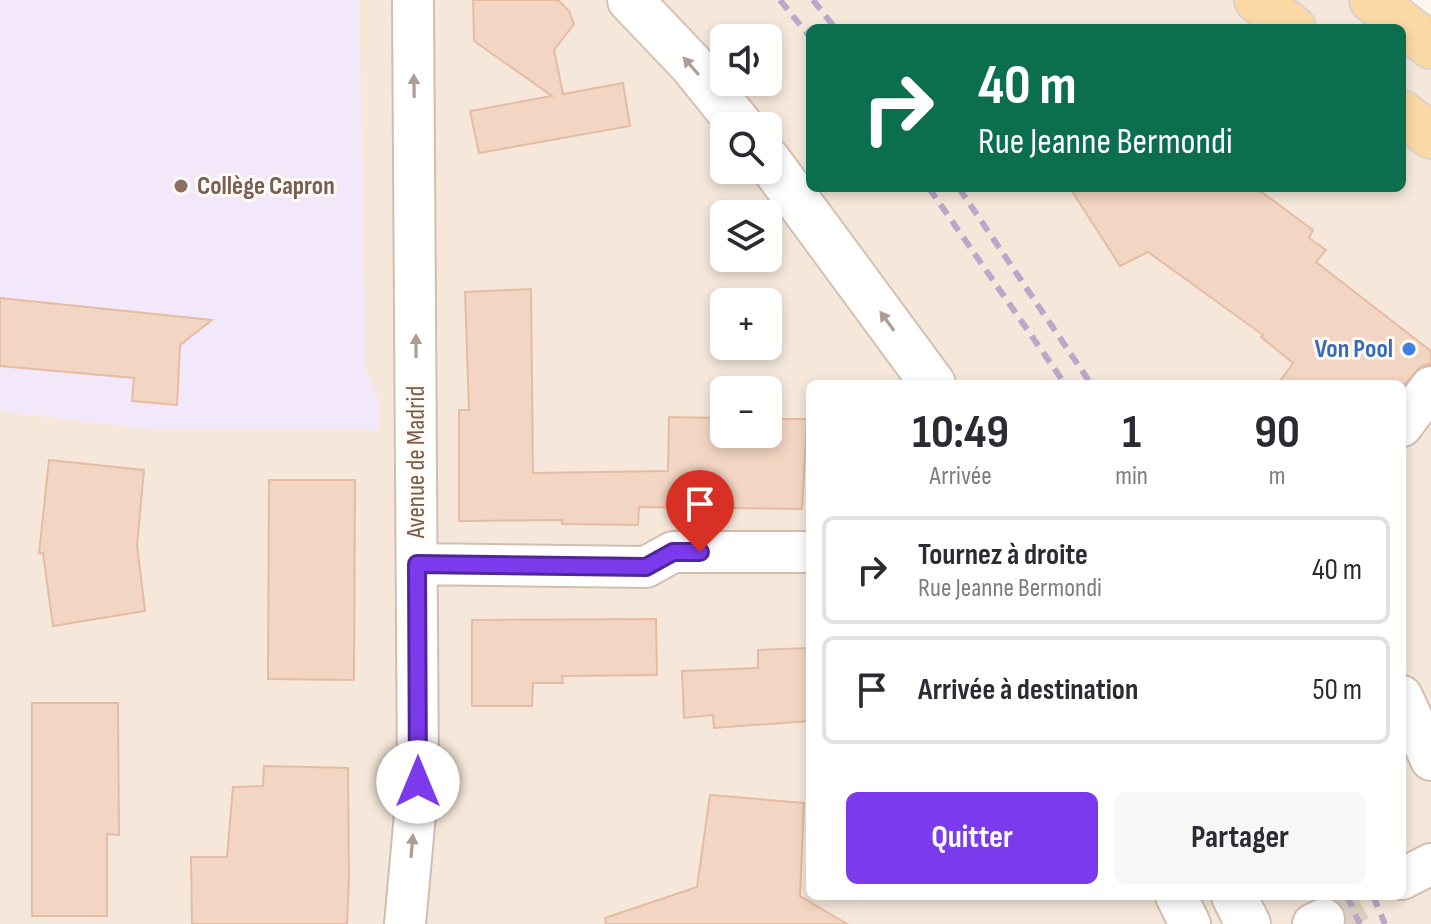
<!DOCTYPE html>
<html lang="fr">
<meta charset="utf-8">
<style>
:root{--surface:#fff;--page:#f7f7f7;--text:#2b2b33;--muted:#7c7c81;--line:#e1e1e2;--accent:#7c3aed}
body{margin:0;font-family:"Sofia Sans Condensed",sans-serif;background:var(--page);color:var(--text);height:100vh;display:flex;flex-direction:column;font-size:30px;white-space:nowrap}
*{box-sizing:border-box;margin:0}
p{font-size:26px;color:var(--muted)}
.icon{flex:none;width:44px;height:44px;fill:none;stroke:currentColor;stroke-width:2;stroke-linecap:round;stroke-linejoin:round}
.map{position:relative;flex:1;overflow:hidden}
.sheet{position:absolute;left:806px;top:380px;width:600px;height:520px;display:flex;flex-direction:column;background:var(--surface);border-radius:12px;box-shadow:0 4px 12px #0003}
.sheet>*{flex:none}
.guide{position:absolute;left:806px;top:24px;width:600px;height:168px;border-radius:12px;box-shadow:0 4px 12px #0003;background:#0b6e4f;color:#fff;overflow:hidden}
.controls{position:absolute;left:710px;top:24px;display:grid;gap:16px}
.controls a{display:grid;place-items:center;width:72px;height:72px;border-radius:12px;background:var(--surface);box-shadow:0 4px 12px #0003;font-size:40px}
.pin{position:absolute;display:grid;place-items:center;width:68px;height:68px;color:#fff;margin:-82px -34px;border-radius:50% 50% 50% 0;rotate:-45deg;box-shadow:0 0 8px #0007}
.pin .icon{rotate:45deg}
.me{position:absolute;width:88px;margin:-44px;rotate:0deg;stroke-linejoin:round;filter:drop-shadow(0 0 6px #0008)}
.turn{display:flex;align-items:center;gap:28px;height:168px;padding:0 40px;font-size:36px}
.turn .icon{width:104px;height:104px;stroke-width:2.5}
.turn b{display:block;font-size:56px;line-height:68px}
.eta{display:flex;justify-content:space-evenly;align-items:center;height:136px;text-align:center}
.eta b{font-size:48px;font-weight:700;line-height:56px}
.button{display:flex;gap:16px;margin-top:auto;padding:16px 40px}
.button a{flex:1;height:92px;border-radius:12px;background:var(--accent);color:#fff;font-size:32px;font-weight:700;line-height:92px;text-align:center}
.button a+a{background:var(--page);color:var(--text)}
ul{padding:0;list-style:none}
li{display:flex;align-items:center;gap:24px;height:108px;margin:0 16px 12px;padding:0 24px;border:4px solid var(--line);border-radius:12px}
li div{flex:1}
li b{display:block;font-size:30px}
li em{font-style:normal}
.map>svg:first-child{display:block}
.residential{fill:#f5e8da;fill-rule:evenodd}
.education{fill:#f3e8fa}
.building{fill:#f3d5c3;stroke:#e6bba3;stroke-width:2}
.lines{fill:none;stroke-linecap:round;stroke-linejoin:round}
.street-tunnel{stroke:#dcd0c4;stroke-width:40;stroke-dasharray:40 20;stroke-linecap:butt}
.street-casing{stroke:#d1beb0;stroke-width:44}
.secondary-casing{stroke:#d6c0b0;stroke-width:48}
.primary-casing{stroke:#dad1cd;stroke-width:48}
.street{stroke:#fff;stroke-width:40}
.secondary{stroke:#fff;stroke-width:44}
.primary{stroke:#fbd9a5;stroke-width:44}
.rail{stroke:#b9a8c9;stroke-width:6;stroke-dasharray:12 8;stroke-linecap:butt}
.oneway{fill:#af9d94}
.route-casing{stroke:#51269a;stroke-width:20}
.route{stroke:#7c3aed;stroke-width:14}
.education-dot{fill:#8d6e63;stroke:#fffaf3;stroke-width:3}
.shop-dot{fill:#3f7fe0;stroke:#fffaf3;stroke-width:3}
.labels{text-anchor:middle;dominant-baseline:central;stroke-width:6;stroke-linejoin:round;paint-order:stroke}
.education-label{font-size:26px;font-weight:bold;fill:#785e54;stroke:#fffaf3;text-anchor:start}
.shop-label{font-size:26px;font-weight:bold;fill:#366cbe;stroke:#fffaf3;text-anchor:end}
.street-label{font-size:26px;fill:#7a5c4d;stroke:#fffaf3}
</style>
<div class="map">
<svg width="1431" height="924" viewBox="0 0 1431 924">
<rect width="100%" height="100%" fill="#fdf6ec"/>
<!-- residential -->
<path class="residential" d="M0 0H1409L1431 17V924H0ZM810 28H1402V188H810ZM724 38H768V82H724ZM724 126H768V170H724ZM724 214H768V258H724ZM724 302H768V346H724ZM810 384H1402V896H810ZM724 390H768V434H724Z"/>
<!-- education -->
<path class="education" d="M0 0H359L366 371 379 400 378 430 146 429 0 411Z"/>
<!-- building -->
<path class="building" d="M473 0H558L569 11 574 24 554 50 563 94 623 83 630 126 479 153 470 111 552 96 474 41Z
M1070 188H1256L1313 230 1309 238 1326 250 1316 262 1431 351V364L1421 366 1405 384H1278L1293 363 1261 337 1263 335 1148 252 1120 266Z
M531 289 533 473 668 471 669 417 724 418V434H768V419H807L802 509 639 507 638 525 562 524V520L459 521V410H469L465 292Z
M0 298 145 313 212 320 180 345 177 405 132 401 134 378 0 366Z
M49 460 144 470 137 545 145 611 53 626 43 553H39Z
M269 480H355L354 680 268 679Z
M656 619 657 675 562 676 563 683H533L532 706H472V620Z
M810 648V721L714 728 713 715 684 718 682 671 758 668V650Z
M32 703H118L119 835 107 834V916H32Z
M264 766 348 768 349 878 347 924H192L191 857H227L233 787 263 786Z
M710 795 804 803 800 896 847 924H606L605 918 697 887Z"/>
<g class="lines">
<!-- street-tunnel -->
<path class="street-tunnel" d="M1324 919 1368 896"/>
<defs>
<path id="street" d="M1402 426 1431 387
M417 564 646 567 673 552H810
M1402 696 1431 760
M1402 879 1431 864
M1176 896 1190 924
M405 924 418 782 413 0
M1313 924 1324 919"/>
<path id="secondary" d="M630 0 691 64 741 126
M768 160 933 384
M1234 896 1248 924"/>
<path id="primary" d="M1257 0 1293 28
M1372 0 1431 46
M1402 113 1431 136"/>
</defs>
<!-- street casing -->
<use href="#street" class="street-casing"/>
<!-- secondary casing -->
<use href="#secondary" class="secondary-casing"/>
<!-- primary casing -->
<use href="#primary" class="primary-casing"/>
<!-- street -->
<use href="#street" class="street"/>
<!-- secondary -->
<use href="#secondary" class="secondary"/>
<!-- primary -->
<use href="#primary" class="primary"/>
<!-- rail -->
<path class="rail" d="M780 0 810 37
M813 0 835 28
M929 188 1065 384
M959 188 1091 384
M1347 896 1360 924
M1373 896 1385 924"/>
</g>
<!-- one-way arrows -->
<defs><path id="oneway-solid" d="M-6-.8H1V-3.2L6.5 0L1 3.2V.8H-6Z" transform="scale(2)"/></defs>
<g class="oneway">
<use href="#oneway-solid" transform="translate(691 66) rotate(-131)"/>
<use href="#oneway-solid" transform="translate(414 86) rotate(-91)"/>
<use href="#oneway-solid" transform="translate(887 321) rotate(-126)"/>
<use href="#oneway-solid" transform="translate(416 346) rotate(-90)"/>
<use href="#oneway-solid" transform="translate(412 846) rotate(-85)"/>
</g>
<g class="lines">
<defs>
<path id="route" d="M418 782 417 564 646 567 673 552H700"/>
</defs>
<!-- route casing -->
<use href="#route" class="route-casing"/>
<!-- route -->
<use href="#route" class="route"/>
</g>
<!-- markers -->
<circle class="education-dot" cx="181" cy="186" r="8"/>
<circle class="shop-dot" cx="1409" cy="349" r="8"/>
<g class="labels">
<!-- education labels -->
<g class="education-label">
<text x="197" y="186">Collège Capron</text>
</g>
<!-- shop labels -->
<g class="shop-label">
<text x="1393" y="349">Von Pool</text>
</g>
<!-- street labels -->
<g class="street-label">
<text transform="translate(416 462) rotate(-90)">Avenue de Madrid</text>
</g>
</g>
</svg>
<div class="controls">
<a><svg class="icon" aria-label="sound" viewBox="0 0 24 24"><path d="M4 9h4l5-4v14l-5-4H4zM17 9q2 3 0 6"/></svg></a>
<a><svg class="icon" aria-label="search" viewBox="0 0 24 24"><circle cx="10" cy="10" r="6"/><path d="M15 15l6 6"/></svg></a>
<a><svg class="icon" aria-label="layers" viewBox="0 0 24 24"><path d="M12 4l9 5-9 5-9-5zM3 14l9 5 9-5"/></svg></a>
<a>+</a>
<a>−</a>
</div>
<div class="pin" style="left:700px;top:552px;background:#d93025"><svg class="icon" aria-label="arrive" viewBox="0 0 24 24"><path d="M6 21V4h12l-3 4 3 4H6"/></svg></div>
<svg class="me" style="left:418px;top:782px" viewBox="-20 -20 40 40"><circle r="19" fill="#fff"/><path d="M0-13L10 11 0 6-10 11z" fill="#7c3aed"/></svg>
<div class="guide">
<div class="turn"><svg class="icon" aria-label="right" viewBox="0 0 24 24"><path d="M7 20v-9h11M14 6l5 5-5 5"/></svg><div><b>40 m</b>Rue Jeanne Bermondi</div></div>
</div>
<section class="sheet">
<div class="eta">
<div><b>10:49</b><p>Arrivée</p></div>
<div><b>1</b><p>min</p></div>
<div><b>90</b><p>m</p></div>
</div>
<ul>
<li><svg class="icon" aria-label="right" viewBox="0 0 24 24"><path d="M7 20v-9h11M14 6l5 5-5 5"/></svg><div><b>Tournez à droite</b><p>Rue Jeanne Bermondi</p></div><em>40 m</em></li>
<li><svg class="icon" aria-label="arrive" viewBox="0 0 24 24"><path d="M6 21V4h12l-3 4 3 4H6"/></svg><div><b>Arrivée à destination</b></div><em>50 m</em></li>
</ul>
<div class="button"><a>Quitter</a><a>Partager</a></div>
</section>
</div>
